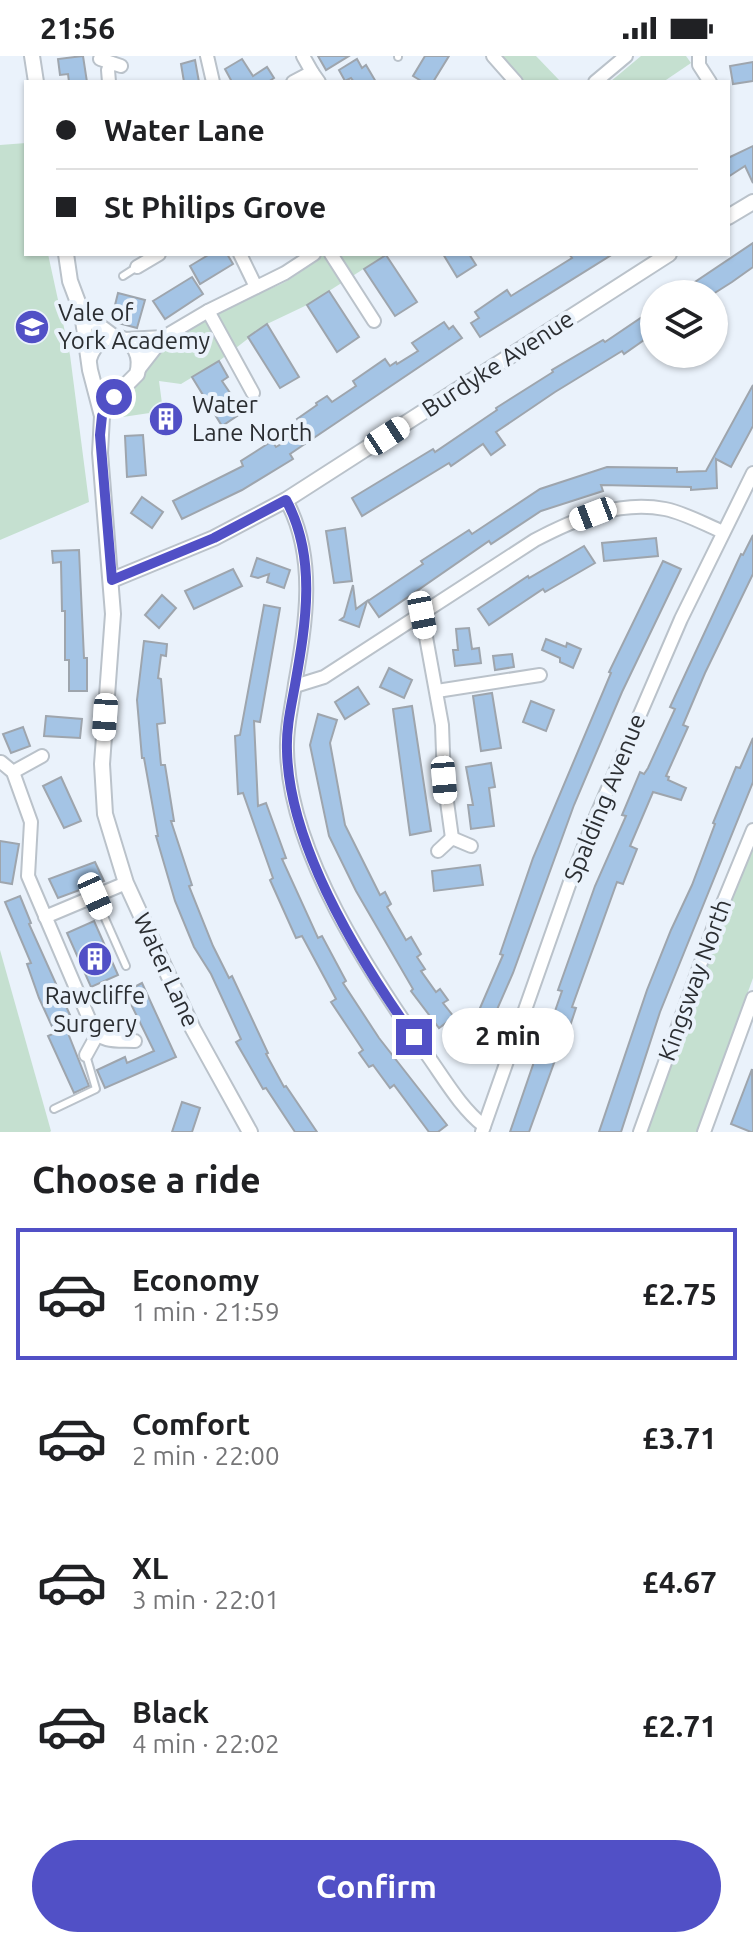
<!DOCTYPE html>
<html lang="en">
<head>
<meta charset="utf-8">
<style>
  body { margin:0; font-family:Ubuntu,sans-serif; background:#f6f6f6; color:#202124; height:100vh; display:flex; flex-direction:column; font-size:30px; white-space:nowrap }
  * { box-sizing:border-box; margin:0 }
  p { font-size:26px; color:#757577 }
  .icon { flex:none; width:44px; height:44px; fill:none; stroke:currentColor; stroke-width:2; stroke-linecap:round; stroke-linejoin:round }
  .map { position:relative; height:1076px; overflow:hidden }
  .drawer { display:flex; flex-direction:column; background:#fff; flex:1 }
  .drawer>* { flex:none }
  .banner { position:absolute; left:24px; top:24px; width:706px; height:176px; border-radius:0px; box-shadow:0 2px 6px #0004; display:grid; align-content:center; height:176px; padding:0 32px; background:#fff }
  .fabs { position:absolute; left:640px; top:224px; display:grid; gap:16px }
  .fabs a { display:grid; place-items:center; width:88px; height:88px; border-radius:50%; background:#fff; box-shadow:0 2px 6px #0004; font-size:40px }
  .end { position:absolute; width:36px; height:36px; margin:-18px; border:10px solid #5150c6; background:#fff; box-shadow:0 0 0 4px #fff }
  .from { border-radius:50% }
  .bubble { position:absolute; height:56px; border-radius:28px; background:#fff; box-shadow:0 2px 6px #0004; font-size:26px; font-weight:700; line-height:56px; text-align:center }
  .car { position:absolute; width:24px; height:48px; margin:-24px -12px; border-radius:10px; box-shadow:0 0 6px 2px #0007; background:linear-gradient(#fff 24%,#345 0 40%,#fff 0 76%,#345 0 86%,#fff 0) }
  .banner b { display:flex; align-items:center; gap:28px; height:76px; font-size:30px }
  .banner b+b { border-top:2px solid #e0e0e0 }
  .banner i { width:20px; height:20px; background:#202124 }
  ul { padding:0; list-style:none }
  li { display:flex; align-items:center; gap:24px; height:132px; margin:0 16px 12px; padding:0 16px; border:4px solid transparent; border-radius:0px }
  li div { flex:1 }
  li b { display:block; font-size:30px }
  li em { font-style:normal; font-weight:700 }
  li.on { border-color:#5150c6 }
  li>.icon { width:72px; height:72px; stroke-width:1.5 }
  h2 { padding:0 32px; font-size:36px; line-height:96px }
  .action { display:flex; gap:16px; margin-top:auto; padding:16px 32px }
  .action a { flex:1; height:92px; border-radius:48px; background:#5150c6; color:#fff; font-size:32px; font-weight:700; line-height:92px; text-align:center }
  .status { display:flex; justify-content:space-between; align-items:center; height:56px; padding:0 40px; background:#fff; direction:ltr }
  .status svg { height:22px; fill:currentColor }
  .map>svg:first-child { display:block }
</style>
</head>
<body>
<div class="status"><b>21:56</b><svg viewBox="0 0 49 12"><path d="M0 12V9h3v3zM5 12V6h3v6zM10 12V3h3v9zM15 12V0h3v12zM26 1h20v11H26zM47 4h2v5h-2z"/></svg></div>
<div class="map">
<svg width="753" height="1076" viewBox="0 0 753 1076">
  <rect width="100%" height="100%" fill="#eaf2fb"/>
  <g fill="#c5e0d0">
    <path d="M 502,0 L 536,0 L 561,26 L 522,26 Z"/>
    <path d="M 641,0 L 686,0 L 691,7 L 663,26 L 610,26 Z"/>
    <path d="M 26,87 L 26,198 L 48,198 L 70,299 L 89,446 L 0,484 L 0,89 Z"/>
    <path d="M 324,198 L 387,198 L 307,249 L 267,268 L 219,305 L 181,328 L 159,325 L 163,355 L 116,362 C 134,339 144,310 164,290 C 195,261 241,246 279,229 C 295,222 310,208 324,198 Z"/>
    <path d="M 753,790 L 753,922 L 697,1076 L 646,1076 L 722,863 Z"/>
    <path d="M 0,894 L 51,1075 L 50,1076 L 0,1076 Z"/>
  </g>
  <g fill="#a4c4e5" stroke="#9ea5ad" stroke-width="2">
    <path d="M 83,0 L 87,26 L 69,26 L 68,18 L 60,19 L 58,3 Z"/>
    <path d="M 318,0 L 349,0 L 326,14 Z"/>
    <path d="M 425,0 L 449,0 L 433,26 L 423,26 L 413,20 Z"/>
    <path d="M 242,3 L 253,20 L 267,11 L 274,22 L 268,26 L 232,26 L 225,13 Z"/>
    <path d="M 357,3 L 362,12 L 366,9 L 376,26 L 354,26 L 351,22 L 345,25 L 339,14 Z"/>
    <path d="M 195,4 L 199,26 L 184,26 L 181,8 Z"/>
    <path d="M 753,6 L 753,25 L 733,28 L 730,10 Z"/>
    <path d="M 753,90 L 753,127 L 745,110 L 728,121 L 728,102 Z"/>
    <path d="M 753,187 L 753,211 L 732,226 L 713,238 L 677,238 Z"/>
    <path d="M 210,198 L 227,198 L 233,208 L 200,228 L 190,210 Z"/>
    <path d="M 443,198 L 469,198 L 476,209 L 457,221 Z"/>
    <path d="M 569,198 L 613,198 L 480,281 L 471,267 L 479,262 L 475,256 L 507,234 L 511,240 L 572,202 Z"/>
    <path d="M 386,199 L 417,246 L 395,260 L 364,213 Z"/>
    <path d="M 192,221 L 203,238 L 165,263 L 153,245 Z"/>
    <path d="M 329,235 L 359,281 L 337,296 L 307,249 Z"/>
    <path d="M 118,237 L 145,244 L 137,272 L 111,265 Z"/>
    <path d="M 654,253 L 654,277 L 624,298 L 622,295 L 555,336 L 496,376 L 505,389 L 491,399 L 483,388 L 451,410 L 449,407 L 362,460 L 352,442 L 433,393 L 435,396 L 497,354 L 496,352 L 553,316 L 552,314 L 603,284 L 605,286 Z"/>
    <path d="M 444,266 L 449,273 L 453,270 L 462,282 L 290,398 L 293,403 L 242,434 L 182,463 L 173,445 L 243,410 L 241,405 L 272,385 L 276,391 L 296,379 L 293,375 L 301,369 L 297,363 L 317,349 L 316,347 L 327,340 L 332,346 L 356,330 L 353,325 L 385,303 L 390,310 L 396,306 L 397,308 L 418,295 L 412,287 Z"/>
    <path d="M 267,268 L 299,321 L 280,332 L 248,281 Z"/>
    <path d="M 219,305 L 228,321 L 222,325 L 243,356 L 222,370 L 192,321 Z"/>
    <path d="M 753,329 L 753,370 L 731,411 L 716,403 L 717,432 L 691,434 L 691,431 L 601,429 L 603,435 L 541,455 L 491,488 L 489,485 L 379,561 L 368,545 L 423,508 L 421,505 L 469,474 L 472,478 L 540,433 L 607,411 L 677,412 L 677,416 L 706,415 Z"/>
    <path d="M 173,357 L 174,368 L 160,369 L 159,358 Z"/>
    <path d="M 143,379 L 146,419 L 127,421 L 125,380 Z"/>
    <path d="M 142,441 L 163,456 L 152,472 L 131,457 Z"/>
    <path d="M 345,472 L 352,525 L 334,527 L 326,475 Z"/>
    <path d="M 753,479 L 753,518 L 705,617 L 683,669 L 688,671 L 666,720 L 669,721 L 668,724 L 686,732 L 681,744 L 653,736 L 630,790 L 637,793 L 623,828 L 617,826 L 572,951 L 576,952 L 561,997 L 558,996 L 529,1076 L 510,1076 L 536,1000 L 539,1001 L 562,935 L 558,934 L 595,830 L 626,760 L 622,759 L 640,716 L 644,718 L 648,712 L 675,653 L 670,651 L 741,498 L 743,499 Z"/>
    <path d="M 656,482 L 658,500 L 604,505 L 602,487 Z"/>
    <path d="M 584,490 L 595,507 L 545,536 L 543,533 L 489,569 L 478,553 L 528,520 L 529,522 Z"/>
    <path d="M 79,494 L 84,602 L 87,602 L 87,635 L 69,635 L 69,604 L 65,604 L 65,555 L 62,555 L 61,506 L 53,507 L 52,495 Z"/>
    <path d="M 257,502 L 290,514 L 284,532 L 267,526 L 269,518 L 258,522 L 251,520 Z"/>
    <path d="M 663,505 L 681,513 L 622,636 L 574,749 L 513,917 L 492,965 L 477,959 L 503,899 L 500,898 L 533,802 L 611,617 L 609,616 Z"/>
    <path d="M 233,513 L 242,530 L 194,553 L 185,535 Z"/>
    <path d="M 353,529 L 356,553 L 367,545 L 359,571 L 340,564 L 344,561 Z"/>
    <path d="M 162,539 L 176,552 L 159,572 L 145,559 Z"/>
    <path d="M 264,549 L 280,552 L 260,666 L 254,665 L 258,750 L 266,747 L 286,802 L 282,803 L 318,882 L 322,880 L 346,925 L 343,927 L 379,982 L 447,1069 L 438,1076 L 429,1076 L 394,1029 L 390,1032 L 373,1009 L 369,1011 L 359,997 L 363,994 L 331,946 L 336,943 L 302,880 L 296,882 L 270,824 L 273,822 L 243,737 L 238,738 L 235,680 L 240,679 Z"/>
    <path d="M 469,572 L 472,593 L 479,592 L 481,607 L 455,610 L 453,594 L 458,594 L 456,573 Z"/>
    <path d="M 546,583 L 566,591 L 567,587 L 581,593 L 573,612 L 560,606 L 560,602 L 542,594 Z"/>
    <path d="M 144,585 L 167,588 L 166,600 L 161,599 L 158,622 L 161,623 L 165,667 L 157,668 L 161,709 L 165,709 L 174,765 L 171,765 L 192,829 L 189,830 L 213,890 L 229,922 L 232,920 L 268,997 L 266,998 L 284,1031 L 286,1030 L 317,1076 L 295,1076 L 266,1032 L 263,1033 L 236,986 L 241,983 L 211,918 L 194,891 L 175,845 L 156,780 L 158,780 L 144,702 L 142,702 L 137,644 Z"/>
    <path d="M 512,598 L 514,611 L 495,614 L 493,600 Z"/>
    <path d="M 389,612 L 412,624 L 404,642 L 380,631 Z"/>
    <path d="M 358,631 L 369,648 L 345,663 L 335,646 Z"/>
    <path d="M 492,637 L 501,692 L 481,695 L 473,640 Z"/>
    <path d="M 531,645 L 554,654 L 546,675 L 523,666 Z"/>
    <path d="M 412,650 L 431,775 L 410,779 L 393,653 Z"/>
    <path d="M 318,658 L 337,664 L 330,687 L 345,769 L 380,839 L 385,836 L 391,848 L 387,851 L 406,884 L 411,881 L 421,898 L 417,901 L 425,913 L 421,915 L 436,936 L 440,933 L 448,944 L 443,947 L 454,961 L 439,972 L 411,935 L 413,933 L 356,835 L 329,780 L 310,689 Z"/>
    <path d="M 46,660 L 82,663 L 80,682 L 44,680 Z"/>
    <path d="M 23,671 L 30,690 L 11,697 L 3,678 Z"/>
    <path d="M 753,682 L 753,726 L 660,956 L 621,1076 L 599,1076 L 647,934 L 671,874 L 692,829 L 715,768 L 713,767 L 736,711 L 740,712 Z"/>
    <path d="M 491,707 L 495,731 L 489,732 L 494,770 L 471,773 L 468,749 L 473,749 L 466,711 Z"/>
    <path d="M 61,721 L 81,765 L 64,772 L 43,730 Z"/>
    <path d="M 0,785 L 19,788 L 12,828 L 0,826 Z"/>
    <path d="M 95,806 L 104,825 L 58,842 L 49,823 Z"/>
    <path d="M 480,809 L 483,829 L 434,835 L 432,815 Z"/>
    <path d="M 20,840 L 31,867 L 29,868 L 70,959 L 62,962 L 89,1030 L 74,1037 L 48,980 L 55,977 L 39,942 L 27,908 L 31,907 L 5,846 Z"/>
    <path d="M 94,865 L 118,919 L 91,931 L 67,877 Z"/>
    <path d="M 142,927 L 176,1001 L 105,1032 L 97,1014 L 125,1001 L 127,1007 L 154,995 L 125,936 Z"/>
    <path d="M 483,979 L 484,998 L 457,1000 L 455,982 Z"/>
    <path d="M 752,1013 L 753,1076 L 751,1076 L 731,1068 Z"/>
    <path d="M 182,1046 L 200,1052 L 192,1076 L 172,1076 Z"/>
  </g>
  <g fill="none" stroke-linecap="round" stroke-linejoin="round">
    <g stroke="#bac2ca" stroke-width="10">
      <g id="service">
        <path d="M 398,1 L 398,0"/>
        <path d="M 123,220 L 137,211"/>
        <path d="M 95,840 L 126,910"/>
        <path d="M 54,1053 L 96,1033 L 86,999"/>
      </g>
    </g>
    <g stroke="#bac2ca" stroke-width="16">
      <g id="minor">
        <path d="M 207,0 L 213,26"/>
        <path d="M 303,0 L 312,16"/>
        <path d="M 493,0 L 516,26"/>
        <path d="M 699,0 L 699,9 L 710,26"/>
        <path d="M 100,3 L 121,10"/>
        <path d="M 109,26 L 108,14 L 111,7"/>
        <path d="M 293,26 L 312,16 L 319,26"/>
        <path d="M 595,26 L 626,0"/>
        <path d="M 240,198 L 256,231"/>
        <path d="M 331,198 L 374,265"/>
        <path d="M 137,211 L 159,198"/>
        <path d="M 208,255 L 253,337"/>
        <path d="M 125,283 L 164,281"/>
        <path d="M 139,313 L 164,281 L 208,255 L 285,217 L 314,198"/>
        <path d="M 286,444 C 317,501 306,567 295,628 C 292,650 286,672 287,694 C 289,797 370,918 428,1000 C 445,1024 461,1052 484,1070"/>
        <path d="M 422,559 L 442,669 L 444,724 L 452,782"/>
        <path d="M 295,630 L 324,621 L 535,484 C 575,463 619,444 665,453 C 685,457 704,468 723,476"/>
        <path d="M 437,635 L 540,619"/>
        <path d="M 1,706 L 13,716 L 31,766 L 28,820 L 93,972 C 102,988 119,984 135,985"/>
        <path d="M 13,716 L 42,700"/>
        <path d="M 438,795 L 452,782 L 471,790"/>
        <path d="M 45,861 L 126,827"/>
        <path d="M 86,999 L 97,979"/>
        <path d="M 482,1076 L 570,826 L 594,765 L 681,563 L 753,417"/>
        <path d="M 640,1076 L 718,859 L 753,774"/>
        <path d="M 704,1076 L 753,942"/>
      </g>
    </g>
    <g stroke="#bac2ca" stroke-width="18">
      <g id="tertiary">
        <path d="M 32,0 L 36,26"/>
        <path d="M 728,161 L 753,146"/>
        <path d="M 66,198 L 70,225 L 82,257 L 90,314 L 102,360 L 100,397 L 113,558 L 102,708 L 105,758 L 126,827 L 193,973 L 250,1076"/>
        <path d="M 82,257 L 114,281"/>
        <path d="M 89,303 C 100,266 148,280 137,318 L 114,341 L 102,360"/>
        <path d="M 112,524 L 214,482 L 286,444 L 669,198"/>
      </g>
    </g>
    <use href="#service" stroke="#fff" stroke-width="6"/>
    <use href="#minor" stroke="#fff" stroke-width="12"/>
    <use href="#tertiary" stroke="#fff" stroke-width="14"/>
  </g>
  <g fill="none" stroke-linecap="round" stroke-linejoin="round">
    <path stroke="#5150c6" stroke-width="10" d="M 114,341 L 102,360 L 100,379 L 112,524 L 214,482 L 286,444 C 317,501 306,567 295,629 C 291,651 286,672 287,695 C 289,790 360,905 414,981"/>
  </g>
  <defs>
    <g id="school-disc" transform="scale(1.8)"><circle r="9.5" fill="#5150c6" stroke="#eaf2fb"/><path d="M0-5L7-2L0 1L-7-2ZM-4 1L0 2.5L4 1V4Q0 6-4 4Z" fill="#fff"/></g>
    <g id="building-disc" transform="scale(1.8)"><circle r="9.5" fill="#5150c6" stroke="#eaf2fb"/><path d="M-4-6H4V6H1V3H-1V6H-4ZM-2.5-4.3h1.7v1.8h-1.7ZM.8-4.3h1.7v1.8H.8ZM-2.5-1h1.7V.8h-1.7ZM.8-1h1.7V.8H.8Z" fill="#fff"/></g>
  </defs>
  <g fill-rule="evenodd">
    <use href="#school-disc" x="32" y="271"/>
    <use href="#building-disc" x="166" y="363"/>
    <use href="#building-disc" x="95" y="903"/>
  </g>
  <g text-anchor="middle" stroke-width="8" stroke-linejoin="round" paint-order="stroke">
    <g font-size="24" fill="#2b2e32" stroke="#eaf2fb" text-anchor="start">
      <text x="58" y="265">Vale of<tspan x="58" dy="28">York Academy</tspan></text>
      <text x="192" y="357">Water<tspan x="192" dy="28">Lane North</tspan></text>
      <text x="95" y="948" text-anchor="middle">Rawcliffe<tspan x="95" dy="28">Surgery</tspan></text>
    </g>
    <g font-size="24" fill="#2b2e32" stroke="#eaf2fb">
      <text transform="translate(498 308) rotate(-33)" y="8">Burdyke Avenue</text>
      <text transform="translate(605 742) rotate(-68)" y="8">Spalding Avenue</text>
      <text transform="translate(166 914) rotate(65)" y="8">Water Lane</text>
      <text transform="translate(695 924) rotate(-70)" y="8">Kingsway North</text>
    </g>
  </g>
</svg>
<div class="fabs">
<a><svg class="icon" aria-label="layers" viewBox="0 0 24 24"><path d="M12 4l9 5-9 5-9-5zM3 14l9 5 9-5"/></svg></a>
</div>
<i class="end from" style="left:114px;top:341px"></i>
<i class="end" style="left:414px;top:981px"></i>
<div class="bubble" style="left:442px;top:952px;width:132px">2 min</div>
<i class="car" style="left:387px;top:380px;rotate:57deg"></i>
<i class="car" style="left:593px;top:458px;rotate:249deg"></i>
<i class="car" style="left:422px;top:559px;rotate:169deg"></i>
<i class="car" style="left:105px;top:661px;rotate:184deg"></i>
<i class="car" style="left:444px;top:724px;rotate:175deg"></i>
<i class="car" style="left:95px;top:840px;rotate:156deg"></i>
<div class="banner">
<b><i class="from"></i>Water Lane</b>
<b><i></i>St Philips Grove</b>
</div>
</div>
<section class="drawer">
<h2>Choose a ride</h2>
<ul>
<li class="on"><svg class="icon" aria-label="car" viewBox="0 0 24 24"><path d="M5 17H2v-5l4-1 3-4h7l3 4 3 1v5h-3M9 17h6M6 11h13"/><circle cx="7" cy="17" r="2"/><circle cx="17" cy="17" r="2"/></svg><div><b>Economy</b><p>1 min · 21:59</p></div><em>£2.75</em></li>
<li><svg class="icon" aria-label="car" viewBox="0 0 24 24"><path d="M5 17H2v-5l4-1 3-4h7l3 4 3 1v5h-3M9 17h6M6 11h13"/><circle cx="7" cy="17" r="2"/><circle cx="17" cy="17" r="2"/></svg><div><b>Comfort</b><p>2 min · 22:00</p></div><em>£3.71</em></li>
<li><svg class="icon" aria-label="car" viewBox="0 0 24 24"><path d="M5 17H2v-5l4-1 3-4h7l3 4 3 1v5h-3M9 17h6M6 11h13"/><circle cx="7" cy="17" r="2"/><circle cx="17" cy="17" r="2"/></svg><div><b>XL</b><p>3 min · 22:01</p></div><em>£4.67</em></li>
<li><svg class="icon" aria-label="car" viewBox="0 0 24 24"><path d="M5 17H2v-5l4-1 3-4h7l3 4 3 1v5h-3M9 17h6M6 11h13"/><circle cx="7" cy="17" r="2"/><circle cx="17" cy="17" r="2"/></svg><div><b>Black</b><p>4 min · 22:02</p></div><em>£2.71</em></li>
</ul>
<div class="action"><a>Confirm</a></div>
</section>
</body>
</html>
